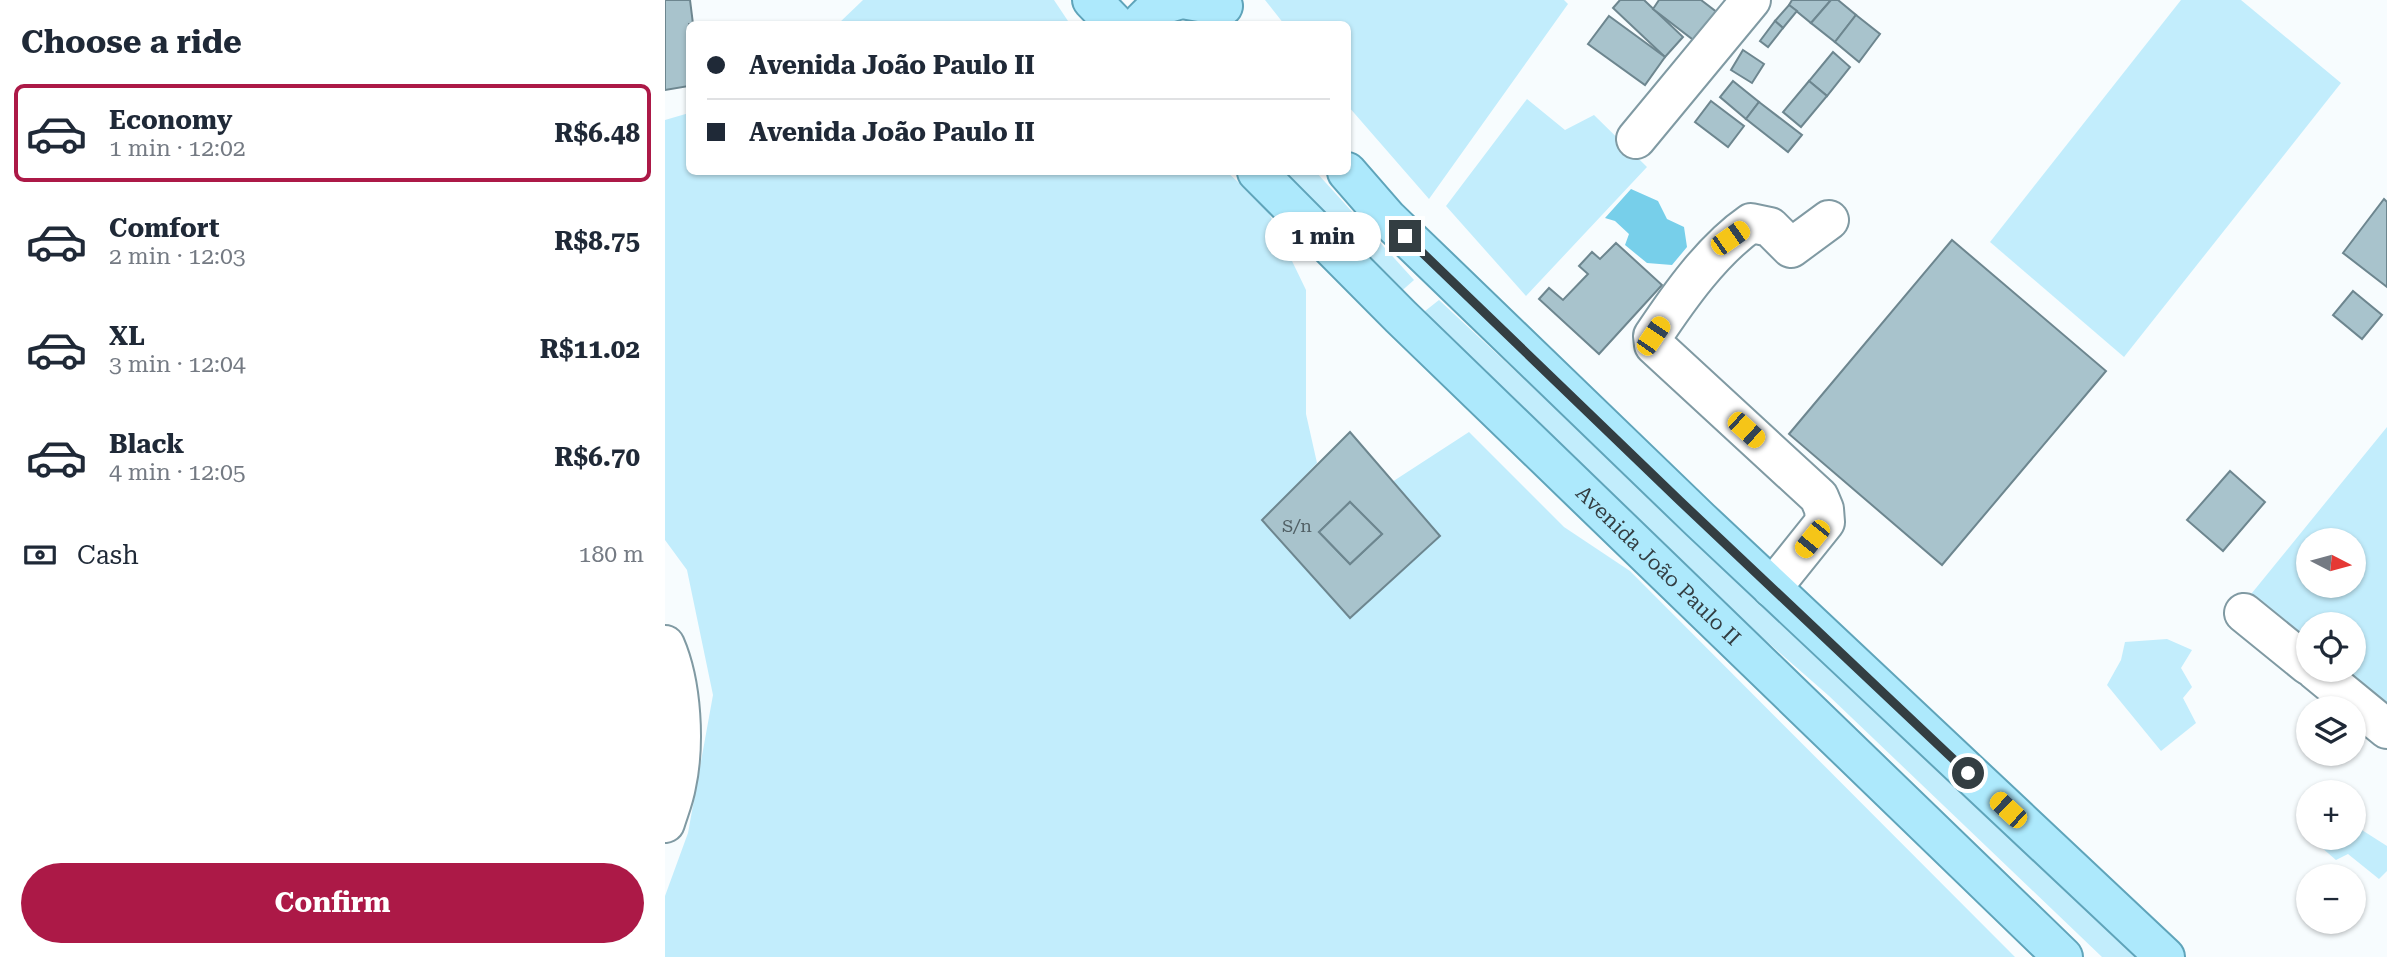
<!DOCTYPE html>
<html lang="en">
<head>
<meta charset="utf-8">
<style>
  body { margin:0; font-family:"Roboto Serif",serif; background:#f6f6f7; color:#1f2937; height:100vh; display:flex; flex-direction:column; font-size:26px; white-space:nowrap }
  * { box-sizing:border-box; margin:0 }
  p { font-size:23px; color:#747a83 }
  .icon { flex:none; width:38px; height:38px; fill:none; stroke:currentColor; stroke-width:2; stroke-linecap:round; stroke-linejoin:round }
  .map { position:relative; flex:1; overflow:hidden }
  .panel { display:flex; flex-direction:column; background:#fff; width:665px }
  .panel>* { flex:none }
  .hud { position:absolute; left:21px; top:21px; width:665px; height:154px; border-radius:10px; box-shadow:0 2px 5px #0004; display:grid; align-content:center; height:154px; padding:0 21px; background:#fff }
  .needle { width:46px; rotate:96deg }
  .fabs { position:absolute; left:1631px; top:528px; display:grid; gap:14px }
  .fabs a { display:grid; place-items:center; width:70px; height:70px; border-radius:50%; background:#fff; box-shadow:0 2px 5px #0004; font-size:35px }
  .end { position:absolute; width:32px; height:32px; margin:-16px; border:9px solid #333e42; background:#fff; box-shadow:0 0 0 4px #fff }
  .from { border-radius:50% }
  .bubble { position:absolute; height:49px; border-radius:24px; background:#fff; box-shadow:0 2px 5px #0004; font-size:23px; font-weight:700; line-height:49px; text-align:center }
  .car { position:absolute; width:21px; height:42px; margin:-21px -10px; border-radius:9px; box-shadow:0 0 5px 2px #0007; background:linear-gradient(#f5c518 24%,#345 0 40%,#f5c518 0 76%,#345 0 86%,#f5c518 0) }
  .hud b { display:flex; align-items:center; gap:24px; height:66px; font-size:26px }
  .hud b+b { border-top:2px solid #e0e1e3 }
  .hud i { width:18px; height:18px; background:#1f2937 }
  ul { padding:0; list-style:none }
  li { display:flex; align-items:center; gap:21px; height:98px; margin:0 14px 10px; padding:0 7px; border:4px solid transparent; border-radius:10px }
  li div { flex:1 }
  li b { display:block; font-size:26px }
  li em { font-style:normal; font-weight:700 }
  li.on { border-color:#ac1947 }
  li>.icon { width:63px; height:63px; stroke-width:1.5 }
  h2 { padding:0 21px; font-size:32px; line-height:84px }
  .pay { display:flex; align-items:center; gap:18px; height:77px; padding:0 21px; font-size:26px }
  .pay p { margin-inline-start:auto }
  .primary-button { display:flex; gap:14px; margin-top:auto; padding:14px 21px }
  .primary-button a { flex:1; height:80px; border-radius:42px; background:#ac1947; color:#fff; font-size:28px; font-weight:700; line-height:80px; text-align:center }
  main { display:flex; flex:1; min-height:0 }
  .map>svg:first-child { display:block }
</style>
</head>
<body>
<main>
<section class="panel">
<h2>Choose a ride</h2>
<ul>
<li class="on"><svg class="icon" aria-label="car" viewBox="0 0 24 24"><path d="M5 17H2v-5l4-1 3-4h7l3 4 3 1v5h-3M9 17h6M6 11h13"/><circle cx="7" cy="17" r="2"/><circle cx="17" cy="17" r="2"/></svg><div><b>Economy</b><p>1 min · 12:02</p></div><em>R$6.48</em></li>
<li><svg class="icon" aria-label="car" viewBox="0 0 24 24"><path d="M5 17H2v-5l4-1 3-4h7l3 4 3 1v5h-3M9 17h6M6 11h13"/><circle cx="7" cy="17" r="2"/><circle cx="17" cy="17" r="2"/></svg><div><b>Comfort</b><p>2 min · 12:03</p></div><em>R$8.75</em></li>
<li><svg class="icon" aria-label="car" viewBox="0 0 24 24"><path d="M5 17H2v-5l4-1 3-4h7l3 4 3 1v5h-3M9 17h6M6 11h13"/><circle cx="7" cy="17" r="2"/><circle cx="17" cy="17" r="2"/></svg><div><b>XL</b><p>3 min · 12:04</p></div><em>R$11.02</em></li>
<li><svg class="icon" aria-label="car" viewBox="0 0 24 24"><path d="M5 17H2v-5l4-1 3-4h7l3 4 3 1v5h-3M9 17h6M6 11h13"/><circle cx="7" cy="17" r="2"/><circle cx="17" cy="17" r="2"/></svg><div><b>Black</b><p>4 min · 12:05</p></div><em>R$6.70</em></li>
</ul>
<div class="pay"><svg class="icon" aria-label="cash" viewBox="0 0 24 24"><path d="M3 7h18v10H3z"/><circle cx="12" cy="12" r="2"/></svg>Cash<p>180 m</p></div>
<div class="primary-button"><a>Confirm</a></div>
</section>
<div class="map">
<svg width="1722" height="957" viewBox="0 0 1722 957">
  <rect width="100%" height="100%" fill="#f7fcfe"/>
  <g fill="#c2edfc" fill-rule="evenodd">
    <path d="M 198,0 L 389,0 L 405,24 L 173,24 Z"/>
    <path d="M 600,0 L 899,0 L 903,4 L 764,199 L 683,106 L 682,24 L 619,24 Z"/>
    <path d="M 1516,0 L 1576,0 L 1676,83 L 1459,357 L 1325,242 Z"/>
    <path d="M 862,99 L 900,130 L 929,115 L 982,167 L 861,296 L 781,206 Z"/>
    <path d="M 24,113 L 24,172 L 562,172 L 601,207 L 641,290 L 641,414 L 652,463 L 598,520 L 685,617 L 775,536 L 727,482 L 804,432 L 899,527 L 965,571 L 1350,957 L 0,957 L 0,896 L 23,833 L 48,695 L 22,570 L 0,540 L 0,120 Z"/>
    <path d="M 621,172 L 651,172 L 749,280 L 732,295 Z"/>
    <path d="M 774,300 L 1480,957 L 1437,957 L 1164,696 L 950,508 L 755,315 Z"/>
    <path d="M 1722,427 L 1722,723 L 1659,670 L 1689,670 L 1689,625 L 1643,625 L 1643,658 L 1578,604 ZM 1643,541 L 1689,541 L 1689,586 L 1643,586 Z"/>
    <path d="M 1502,639 L 1527,650 L 1516,668 L 1527,687 L 1518,698 L 1531,723 L 1496,751 L 1442,685 L 1456,660 L 1460,642 Z"/>
    <path d="M 1689,825 L 1722,846 L 1722,871 L 1714,879 L 1683,854 L 1671,860 L 1656,847 L 1663,838 L 1689,838 Z"/>
  </g>
  <path fill="#77cfea" d="M 966,189 L 993,201 L 1002,219 L 1019,227 L 1022,247 L 1007,265 L 982,263 L 960,245 L 964,234 L 950,221 L 940,218 Z"/>
  <g fill="#a8c3cc" stroke="#6d868f" stroke-width="2" fill-rule="evenodd">
    <path d="M 0,0 L 25,0 L 28,24 L 24,24 L 24,86 L 0,90 Z"/>
    <path d="M 955,0 L 979,0 L 1018,37 L 1000,57 L 948,8 Z"/>
    <path d="M 994,0 L 1036,0 L 1053,13 L 1031,42 L 988,9 Z"/>
    <path d="M 1127,0 L 1166,0 L 1146,23 L 1124,5 Z"/>
    <path d="M 1166,0 L 1173,0 L 1191,15 L 1170,42 L 1146,23 Z"/>
    <path d="M 1124,5 L 1132,11 L 1118,28 L 1110,21 Z"/>
    <path d="M 1191,15 L 1215,34 L 1194,62 L 1170,42 Z"/>
    <path d="M 944,16 L 1000,57 L 980,85 L 923,44 Z"/>
    <path d="M 1110,21 L 1118,28 L 1103,47 L 1095,41 Z"/>
    <path d="M 1078,50 L 1099,64 L 1087,83 L 1066,70 Z"/>
    <path d="M 1168,52 L 1185,67 L 1162,96 L 1144,81 Z"/>
    <path d="M 1068,81 L 1094,102 L 1081,119 L 1055,97 Z"/>
    <path d="M 1144,81 L 1162,96 L 1136,127 L 1118,112 Z"/>
    <path d="M 1046,101 L 1079,126 L 1063,147 L 1030,122 Z"/>
    <path d="M 1094,102 L 1137,135 L 1123,152 L 1081,119 Z"/>
    <path d="M 1719,199 L 1722,202 L 1722,287 L 1678,253 Z"/>
    <path d="M 1287,240 L 1441,371 L 1277,565 L 1124,434 Z"/>
    <path d="M 951,243 L 997,285 L 934,354 L 874,299 L 884,288 L 898,300 L 923,274 L 914,266 L 927,252 L 935,259 Z"/>
    <path d="M 1688,291 L 1717,315 L 1697,339 L 1668,315 Z"/>
    <path d="M 685,432 L 775,536 L 685,618 L 597,520 ZM 685,502 L 717,534 L 685,564 L 654,532 Z"/>
    <path d="M 1565,471 L 1600,502 L 1558,551 L 1522,520 Z"/>
    <path d="M 685,502 L 717,534 L 685,564 L 654,532 Z"/>
  </g>
  <g fill="none" stroke-linecap="round" stroke-linejoin="round">
    <g stroke="#809aa3" stroke-width="42">
      <g id="minor">
        <path d="M 971,139 L 1086,0"/>
        <path d="M 1107,588 L 1160,522 L 1159,509 L 1154,497 L 989,345 L 988,336 C 1014,297 1047,250 1086,223 L 1105,227 L 1126,248 L 1164,220"/>
        <path d="M 1579,613 L 1643,665"/>
        <path d="M 0,645 C 17,684 20,745 11,786 C 9,798 4,810 0,823"/>
        <path d="M 1650,670 L 1722,729"/>
      </g>
    </g>
    <g stroke="#5fa4ba" stroke-width="42">
      <g id="major">
        <path d="M 427,0 L 450,24"/>
        <path d="M 523,0 L 558,6"/>
        <path d="M 478,24 L 478,21 L 493,6 L 513,0"/>
        <path id="s1" d="M 592,172 L 736,317 L 1398,957"/>
        <path d="M 682,172 L 722,218 L 1035,520 L 1500,957"/>
      </g>
    </g>
    <use href="#minor" stroke="#fff" stroke-width="38"/>
    <use href="#major" stroke="#ade9fc" stroke-width="38"/>
  </g>
  <g fill="none" stroke-linecap="round" stroke-linejoin="round">
    <path stroke="#333e42" stroke-width="9" d="M 740,236 L 1015,501 L 1303,773"/>
  </g>
  <g text-anchor="middle" stroke-width="5" stroke-linejoin="round" paint-order="stroke">
    <g font-size="18" fill="#505f64">
      <text x="632" y="532">S/n</text>
    </g>
    <g font-size="21" fill="#333e42" stroke="#fff">
      <text dy="7" stroke="none"><textPath href="#s1" startOffset="562">Avenida João Paulo II</textPath></text>
    </g>
  </g>
</svg>
<div class="fabs">
<a><svg class="needle" viewBox="-14 -14 28 28"><path d="M0-13l5 13h-10z" fill="#e53935"/><path d="M0 13l5-13h-10z" fill="#747a83"/></svg></a>
<a><svg class="icon" aria-label="locate" viewBox="0 0 24 24"><circle cx="12" cy="12" r="6"/><path d="M12 2v4M12 18v4M2 12h4M18 12h4"/></svg></a>
<a><svg class="icon" aria-label="layers" viewBox="0 0 24 24"><path d="M12 4l9 5-9 5-9-5zM3 14l9 5 9-5"/></svg></a>
<a>+</a>
<a>−</a>
</div>
<i class="end from" style="left:1303px;top:773px"></i>
<i class="end" style="left:740px;top:236px"></i>
<div class="bubble" style="left:600px;top:212px;width:116px">1 min</div>
<i class="car" style="left:1065px;top:238px;rotate:55deg"></i>
<i class="car" style="left:988px;top:336px;rotate:34deg"></i>
<i class="car" style="left:1081px;top:430px;rotate:132deg"></i>
<i class="car" style="left:1147px;top:539px;rotate:219deg"></i>
<i class="car" style="left:1343px;top:810px;rotate:313deg"></i>
<div class="hud">
<b><i class="from"></i>Avenida João Paulo II</b>
<b><i></i>Avenida João Paulo II</b>
</div>
</div>
</main>
</body>
</html>
